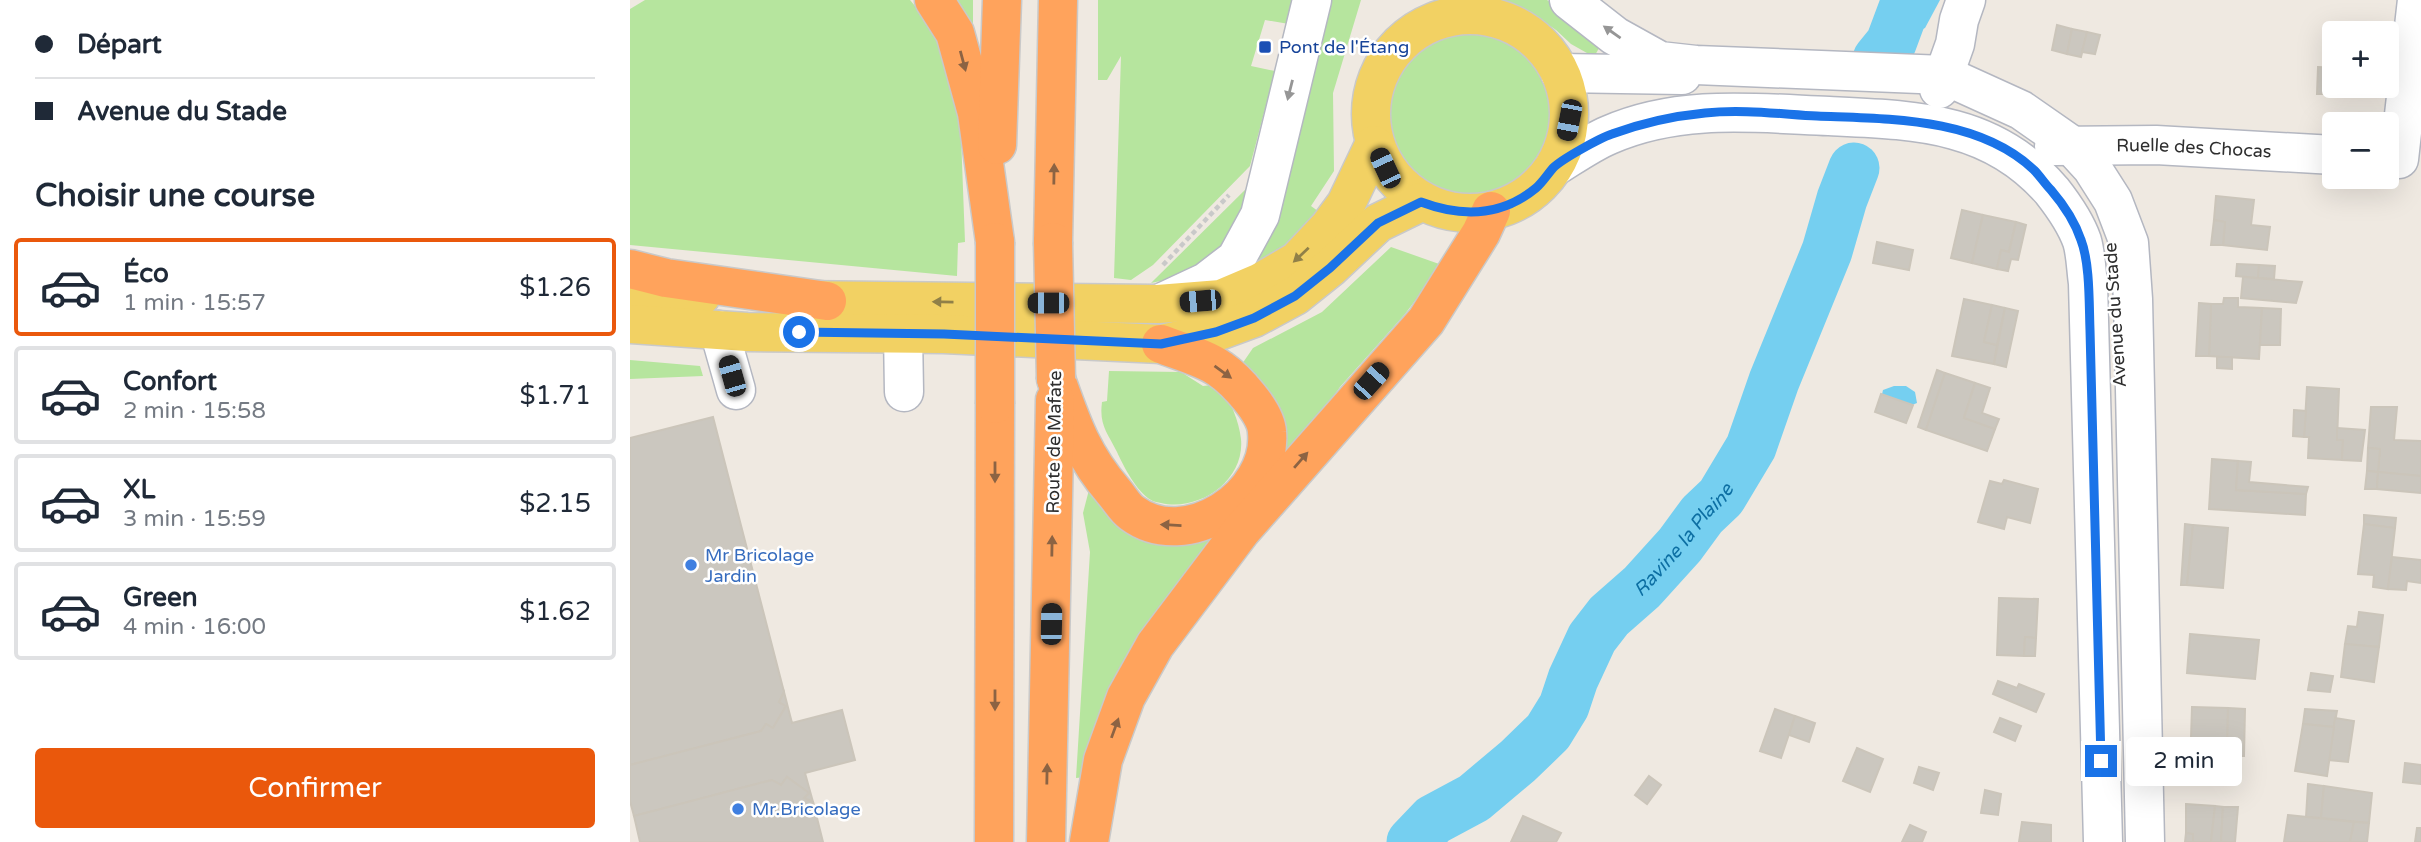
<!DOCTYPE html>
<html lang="fr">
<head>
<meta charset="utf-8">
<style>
  body { margin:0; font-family:"Varela Round",sans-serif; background:#f2f2f3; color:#1f2937; height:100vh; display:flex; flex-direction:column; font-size:26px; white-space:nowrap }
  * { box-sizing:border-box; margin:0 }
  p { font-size:23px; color:#747a83 }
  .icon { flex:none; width:38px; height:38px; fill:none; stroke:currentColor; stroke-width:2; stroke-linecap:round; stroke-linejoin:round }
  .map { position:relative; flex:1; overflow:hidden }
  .sheet { display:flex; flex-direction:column; background:#fff; width:630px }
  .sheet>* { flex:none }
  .guide { display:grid; align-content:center; height:154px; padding:0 35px; background:#fff }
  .controls { position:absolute; left:1692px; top:21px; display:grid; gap:14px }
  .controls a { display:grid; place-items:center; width:77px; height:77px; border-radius:7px; background:#fff; box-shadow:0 7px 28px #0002; font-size:35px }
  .end { position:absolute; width:32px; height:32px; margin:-16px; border:9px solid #1a73e8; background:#fff; box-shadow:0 0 0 4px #fff }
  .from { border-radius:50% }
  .bubble { position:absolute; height:49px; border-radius:7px; background:#fff; box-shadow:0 7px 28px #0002; font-size:23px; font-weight:600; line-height:49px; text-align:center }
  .car { position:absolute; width:21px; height:42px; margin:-21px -10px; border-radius:9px; box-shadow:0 0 5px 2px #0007; background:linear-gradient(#222 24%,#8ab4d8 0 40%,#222 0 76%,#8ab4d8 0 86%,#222 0) }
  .guide b { display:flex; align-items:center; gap:24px; height:66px; font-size:26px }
  .guide b+b { border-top:2px solid #e0e1e3 }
  .guide i { width:18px; height:18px; background:#1f2937 }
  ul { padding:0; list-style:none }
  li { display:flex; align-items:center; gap:21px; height:98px; margin:0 14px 10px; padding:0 21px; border:4px solid #e0e1e3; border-radius:7px }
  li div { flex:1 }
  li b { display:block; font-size:26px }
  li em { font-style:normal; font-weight:600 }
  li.current { border-color:#ea580c }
  li>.icon { width:63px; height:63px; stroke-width:1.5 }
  h2 { padding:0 35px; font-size:32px; line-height:84px }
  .button { display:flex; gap:14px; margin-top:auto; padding:14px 35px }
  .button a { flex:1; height:80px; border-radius:7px; background:#ea580c; color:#fff; font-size:28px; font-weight:600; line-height:80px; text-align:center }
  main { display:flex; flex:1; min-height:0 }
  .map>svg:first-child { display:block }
</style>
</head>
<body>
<main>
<section class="sheet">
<div class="guide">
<b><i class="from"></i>Départ</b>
<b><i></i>Avenue du Stade</b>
</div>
<h2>Choisir une course</h2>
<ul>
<li class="current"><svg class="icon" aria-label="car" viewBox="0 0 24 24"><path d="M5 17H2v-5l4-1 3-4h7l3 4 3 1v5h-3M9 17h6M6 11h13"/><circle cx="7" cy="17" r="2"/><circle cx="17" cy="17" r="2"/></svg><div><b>Éco</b><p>1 min · 15:57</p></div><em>$1.26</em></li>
<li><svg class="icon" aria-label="car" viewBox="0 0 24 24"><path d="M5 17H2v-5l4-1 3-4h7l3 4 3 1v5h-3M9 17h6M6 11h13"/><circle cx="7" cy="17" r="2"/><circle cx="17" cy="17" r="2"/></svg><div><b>Confort</b><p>2 min · 15:58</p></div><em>$1.71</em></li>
<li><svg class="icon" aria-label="car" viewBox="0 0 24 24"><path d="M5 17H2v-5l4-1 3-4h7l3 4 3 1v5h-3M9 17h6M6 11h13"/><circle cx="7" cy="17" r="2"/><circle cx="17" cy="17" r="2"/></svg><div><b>XL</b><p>3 min · 15:59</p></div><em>$2.15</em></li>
<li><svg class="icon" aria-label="car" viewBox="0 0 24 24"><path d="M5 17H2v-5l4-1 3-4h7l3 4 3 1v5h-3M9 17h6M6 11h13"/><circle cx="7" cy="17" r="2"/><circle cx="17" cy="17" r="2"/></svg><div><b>Green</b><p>4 min · 16:00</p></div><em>$1.62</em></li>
</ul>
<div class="button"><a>Confirmer</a></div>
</section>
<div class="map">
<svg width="1791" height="842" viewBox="0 0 1791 842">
  <rect width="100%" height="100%" fill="#efe9e1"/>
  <g fill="#b6e59e">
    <path d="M 15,0 L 280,0 L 305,30 L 329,83 L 335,242 L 328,243 L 327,276 L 0,245 L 0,9 Z"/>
    <path d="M 320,0 L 343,0 L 343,23 L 335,25 Z"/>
    <path d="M 468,0 L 664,0 L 659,24 L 635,20 L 621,66 L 645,71 L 620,166 L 523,265 L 501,280 L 484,278 L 491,56 L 477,80 L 468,80 Z"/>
    <path d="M 694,0 L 731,0 L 703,93 L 704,171 L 681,206 L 692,214 L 656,251 L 631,265 L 621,255 Z"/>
    <path d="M 874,0 L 917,0 L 973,41 L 964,57 L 941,44 L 926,30 L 904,15 Z"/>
    <circle cx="841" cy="117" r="84"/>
    <path d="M 623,182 L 600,240 L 554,276 L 521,283 Z"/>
    <path d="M 761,247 L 812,265 L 775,314 L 710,387 L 650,474 L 612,364 L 623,348 L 692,312 Z"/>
    <path d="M 0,360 L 70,366 L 73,376 L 0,379 Z"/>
    <path d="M 479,371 L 551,372 L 573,386 L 591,384 C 600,402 609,420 611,439 C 615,481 569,512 531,503 C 528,502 524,502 521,500 C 506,491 494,467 487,452 C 477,432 469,425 472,402 L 477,401 Z"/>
    <path d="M 460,486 L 593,530 L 456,777 L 446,778 L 460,552 L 453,513 Z"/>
  </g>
  <g fill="#75cff0">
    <path d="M 1261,0 L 1310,0 L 1295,28 L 1261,43 L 1257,12 Z"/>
    <path d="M 1264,386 L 1276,386 L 1285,392 L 1287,403 L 1282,405 L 1251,399 L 1253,390 Z"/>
  </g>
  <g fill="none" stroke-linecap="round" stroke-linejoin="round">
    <g stroke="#75cff0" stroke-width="51">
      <path d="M 1248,59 L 1261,43 L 1277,0"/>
      <path id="s1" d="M 782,842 L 803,820 L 844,798 L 888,761 L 918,732 L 934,706 L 943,679 L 962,638 L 979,616 L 1012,587 L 1050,545 L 1072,515 L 1091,497 L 1121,447 L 1144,381 L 1197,251 L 1212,199 L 1224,168"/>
    </g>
  </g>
  <g fill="#cbc7bf" stroke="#cbc5ba" stroke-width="2">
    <path d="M 1427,25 L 1442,29 L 1437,54 L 1422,50 Z"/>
    <path d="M 1442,29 L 1457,32 L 1451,57 L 1437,54 Z"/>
    <path d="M 1457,32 L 1470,35 L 1465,54 L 1452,52 Z"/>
    <path d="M 1688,67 L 1704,68 L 1704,86 L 1709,86 L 1708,94 L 1687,94 Z"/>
    <path d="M 1586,196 L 1624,200 L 1621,225 L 1640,227 L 1637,250 L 1593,245 L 1595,222 L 1584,220 Z"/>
    <path d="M 1332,210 L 1353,215 L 1342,263 L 1321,258 Z"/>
    <path d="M 1353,215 L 1386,222 L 1379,252 L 1371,250 L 1367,269 L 1342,263 Z"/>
    <path d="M 1584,220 L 1595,222 L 1593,245 L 1581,245 Z"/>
    <path d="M 1386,222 L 1396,225 L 1388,260 L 1381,259 L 1378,271 L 1367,269 L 1371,250 L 1379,252 Z"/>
    <path d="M 1247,242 L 1283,250 L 1279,270 L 1243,263 Z"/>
    <path d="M 1607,264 L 1629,265 L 1628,278 L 1606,276 Z"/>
    <path d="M 1629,265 L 1645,266 L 1644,279 L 1628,278 Z"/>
    <path d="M 1613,277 L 1672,282 L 1666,303 L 1611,298 Z"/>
    <path d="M 1594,298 L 1608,298 L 1608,307 L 1632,308 L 1629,359 L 1579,356 L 1581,304 L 1593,304 Z"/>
    <path d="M 1334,299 L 1362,305 L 1354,342 L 1367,345 L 1364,364 L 1322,356 Z"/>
    <path d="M 1569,303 L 1581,304 L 1579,356 L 1566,356 Z"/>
    <path d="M 1362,305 L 1375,308 L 1367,345 L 1354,342 Z"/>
    <path d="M 1375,308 L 1388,311 L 1376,367 L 1364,364 Z"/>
    <path d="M 1632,308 L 1651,309 L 1650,345 L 1630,345 Z"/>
    <path d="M 1587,357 L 1602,357 L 1602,369 L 1587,368 Z"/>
    <path d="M 1307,370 L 1315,373 L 1296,430 L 1288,427 Z"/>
    <path d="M 1315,373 L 1345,383 L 1334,418 L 1365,429 L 1357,451 L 1296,430 Z"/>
    <path d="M 1345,383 L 1360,388 L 1352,413 L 1369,419 L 1365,429 L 1334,418 Z"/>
    <path d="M 1677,387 L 1709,389 L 1707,440 L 1713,440 L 1712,460 L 1678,458 L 1679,437 L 1674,437 Z"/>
    <path d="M 1251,394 L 1283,405 L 1276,423 L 1245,412 Z"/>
    <path d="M 1741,407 L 1767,407 L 1764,440 L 1791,441 L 1791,476 L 1748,472 L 1750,449 L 1738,448 Z"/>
    <path d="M 1664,410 L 1676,411 L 1674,437 L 1663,436 Z"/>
    <path d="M 83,417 L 154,692 L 149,702 L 156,706 L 143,728 L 136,724 L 131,731 L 0,765 L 0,438 Z"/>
    <path d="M 1707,428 L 1735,430 L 1731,461 L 1712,460 L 1713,440 L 1707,440 Z"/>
    <path d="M 1738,448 L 1750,449 L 1748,472 L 1737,471 Z"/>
    <path d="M 1582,459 L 1608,461 L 1606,490 L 1676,494 L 1675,515 L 1579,509 Z"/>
    <path d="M 1608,461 L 1621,462 L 1619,482 L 1678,487 L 1676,494 L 1606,490 Z"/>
    <path d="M 1737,471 L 1748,472 L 1747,489 L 1735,489 Z"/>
    <path d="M 1748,472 L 1791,476 L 1791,493 L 1747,489 Z"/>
    <path d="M 1374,480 L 1408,489 L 1400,523 L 1377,517 L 1374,529 L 1348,522 L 1360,481 L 1372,484 Z"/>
    <path d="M 1734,515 L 1766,518 L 1765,528 L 1734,524 Z"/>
    <path d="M 1555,524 L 1563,525 L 1557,585 L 1551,585 Z"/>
    <path d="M 1734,524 L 1765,528 L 1758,589 L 1743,587 L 1744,575 L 1728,574 Z"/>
    <path d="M 1563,525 L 1598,528 L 1593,588 L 1557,585 Z"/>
    <path d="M 1762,557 L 1791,560 L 1791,583 L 1777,581 L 1776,590 L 1758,589 Z"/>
    <path d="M 1369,598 L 1408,599 L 1406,638 L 1395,637 L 1394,656 L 1367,655 Z"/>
    <path d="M 1729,612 L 1753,615 L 1749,647 L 1715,644 L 1718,626 L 1727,627 Z"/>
    <path d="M 1560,634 L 1629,640 L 1625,679 L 1557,673 Z"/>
    <path d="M 1395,637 L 1406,638 L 1405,656 L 1394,656 Z"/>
    <path d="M 1715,644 L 1749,647 L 1744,682 L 1711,677 Z"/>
    <path d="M 1681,673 L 1703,676 L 1700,692 L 1678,690 Z"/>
    <path d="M 1368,681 L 1387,688 L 1389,684 L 1414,694 L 1406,712 L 1363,694 Z"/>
    <path d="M 154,692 L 162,723 L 212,710 L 225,760 L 175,773 L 183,802 L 174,798 L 179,793 L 157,777 L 151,785 L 142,780 L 4,816 L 0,801 L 0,765 L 131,731 L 136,724 L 143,728 L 156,706 L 149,702 Z"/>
    <path d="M 1562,707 L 1598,708 L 1597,756 L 1571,754 L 1572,739 L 1561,738 Z"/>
    <path d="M 1598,708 L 1615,709 L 1614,756 L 1597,756 Z"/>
    <path d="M 1145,709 L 1165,716 L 1151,758 L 1130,751 Z"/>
    <path d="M 1675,709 L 1707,711 L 1704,727 L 1673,724 Z"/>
    <path d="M 1165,716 L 1185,723 L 1179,742 L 1159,735 Z"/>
    <path d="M 1370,718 L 1391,726 L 1385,741 L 1364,732 Z"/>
    <path d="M 1705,718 L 1724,721 L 1718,762 L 1699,760 Z"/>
    <path d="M 1673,724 L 1704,727 L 1697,776 L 1665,771 Z"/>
    <path d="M 1561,738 L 1572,739 L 1571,754 L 1560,754 Z"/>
    <path d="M 1227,748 L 1253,759 L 1240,792 L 1213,781 Z"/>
    <path d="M 1567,754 L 1604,756 L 1603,779 L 1565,777 Z"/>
    <path d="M 1775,763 L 1791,765 L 1791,784 L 1773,782 Z"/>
    <path d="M 1289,767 L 1309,773 L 1303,790 L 1284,783 Z"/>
    <path d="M 1019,776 L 1031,785 L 1017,804 L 1005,795 Z"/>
    <path d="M 157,777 L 179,793 L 174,798 L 183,802 L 193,842 L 10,842 L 4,816 L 142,780 L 151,785 Z"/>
    <path d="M 1678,784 L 1694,786 L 1691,818 L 1676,817 Z"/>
    <path d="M 1694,786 L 1742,793 L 1739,823 L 1691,818 Z"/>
    <path d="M 1355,790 L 1371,794 L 1368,815 L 1351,813 Z"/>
    <path d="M 1556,804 L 1585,806 L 1581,842 L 1563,842 L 1563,834 L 1556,833 Z"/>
    <path d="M 1585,806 L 1593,807 L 1591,842 L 1581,842 Z"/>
    <path d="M 1593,807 L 1608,807 L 1605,842 L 1591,842 Z"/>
    <path d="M 1658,815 L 1724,822 L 1720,842 L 1654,842 Z"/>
    <path d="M 893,816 L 931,833 L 926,842 L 881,842 Z"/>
    <path d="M 1392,822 L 1421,825 L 1421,842 L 1389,842 Z"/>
    <path d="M 1724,822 L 1739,823 L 1737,842 L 1720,842 Z"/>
    <path d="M 1280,825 L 1296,832 L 1292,842 L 1272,842 Z"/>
    <path d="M 1787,828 L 1791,828 L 1791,842 L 1785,842 Z"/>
    <path d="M 1556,833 L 1563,834 L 1563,842 L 1555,842 Z"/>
  </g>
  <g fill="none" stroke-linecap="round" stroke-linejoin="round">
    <g stroke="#b4b7c1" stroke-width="41">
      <g id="minor">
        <path d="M 939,0 L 985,36 L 1030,61 L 1066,65 L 1314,75 L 1391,110 L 1440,144 L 1462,168 L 1483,201 L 1499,243 L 1503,299 L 1515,842"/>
        <path d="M 930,73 L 1052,75"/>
        <path d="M 1309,89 L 1325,44 L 1329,20 L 1336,0"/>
        <path id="s2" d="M 1424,146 L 1526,145 L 1704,155"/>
        <path d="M 1769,159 L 1787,0"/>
        <path d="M 924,167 C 942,156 960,143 979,135 C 1049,104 1126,113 1199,116 C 1284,120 1362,121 1422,191 C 1433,205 1446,224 1452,241 C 1456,254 1456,270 1458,283 L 1473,842"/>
        <path d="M 531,303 L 576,282 L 606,259 L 630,215 L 682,0"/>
        <path d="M 89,330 L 106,390"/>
        <path d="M 273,333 L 274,392"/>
      </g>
    </g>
    <g stroke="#c9c9c9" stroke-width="41">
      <g id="major">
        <circle cx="840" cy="114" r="99"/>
        <path d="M 0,293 L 71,296"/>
        <path d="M 163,300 L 528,304 L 591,299 L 631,282 L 667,261 L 699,227 L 716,204 L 744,145"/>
        <path d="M 0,324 L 117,332 L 314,334 L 531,344 L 586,332 L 624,318 L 665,296 L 700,268 L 748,223 L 791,202"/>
      </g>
    </g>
    <g stroke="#c9c9c9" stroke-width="41">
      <g id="highway">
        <path d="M 304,0 L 325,33 L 347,113 L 365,242"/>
        <path d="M 367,145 L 372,0"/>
        <path d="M 423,242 L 428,0"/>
        <path d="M 0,269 L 36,278 L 197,301"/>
        <path d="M 426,379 C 442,424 452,455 484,492 C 490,499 495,508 502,513 C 556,553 643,496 637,432 C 636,412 606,380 590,369 C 575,358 549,351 531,344"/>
        <path d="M 364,842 L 365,404"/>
        <path d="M 416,842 L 425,400"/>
        <path d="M 459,842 L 473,760 L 496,697 L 525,645 L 611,531 L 796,321 L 851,233 L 861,211"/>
      </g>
    </g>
    <path stroke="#c9c9c9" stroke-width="4.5" stroke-dasharray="5 3.5" stroke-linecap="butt" d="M 533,265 L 599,195"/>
    <use href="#minor" stroke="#fff" stroke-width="38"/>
    <use href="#major" stroke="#f2d163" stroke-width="38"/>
    <use href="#highway" stroke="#ffa35c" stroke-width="38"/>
    <g stroke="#c9c9c9" stroke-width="41" stroke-linecap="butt">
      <g id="highway-bridge">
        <path d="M 365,242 L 365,404"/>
        <path d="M 423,242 L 426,379"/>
      </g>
    </g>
    <use href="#highway-bridge" stroke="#ffa35c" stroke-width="38"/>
  </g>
  <defs><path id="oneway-solid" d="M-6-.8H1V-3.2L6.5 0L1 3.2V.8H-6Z" transform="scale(1.75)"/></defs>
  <g fill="#969696">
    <use href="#oneway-solid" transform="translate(982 32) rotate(-145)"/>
    <use href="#oneway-solid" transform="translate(660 90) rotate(104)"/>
  </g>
  <g fill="#8c6343">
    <use href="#oneway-solid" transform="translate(333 61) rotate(75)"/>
    <use href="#oneway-solid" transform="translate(424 174) rotate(-89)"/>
    <use href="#oneway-solid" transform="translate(593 372) rotate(36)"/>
    <use href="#oneway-solid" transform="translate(671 460) rotate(-49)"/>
    <use href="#oneway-solid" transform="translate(365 472) rotate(90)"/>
    <use href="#oneway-solid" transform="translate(541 525) rotate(-177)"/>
    <use href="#oneway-solid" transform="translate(422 546) rotate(-89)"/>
    <use href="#oneway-solid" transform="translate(365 700) rotate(90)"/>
    <use href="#oneway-solid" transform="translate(485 728) rotate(-70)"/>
    <use href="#oneway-solid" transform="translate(417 774) rotate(-89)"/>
  </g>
  <g fill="#908048">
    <use href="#oneway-solid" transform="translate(671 255) rotate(137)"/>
    <use href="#oneway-solid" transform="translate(313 302) rotate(-179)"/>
  </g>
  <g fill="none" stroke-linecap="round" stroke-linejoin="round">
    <path stroke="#1a73e8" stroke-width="9" d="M 169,332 L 314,334 L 531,344 L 586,332 L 624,318 L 665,296 L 700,268 L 748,223 L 791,202 C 831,217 871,217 906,188 C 912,183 917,175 923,168 C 932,159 970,138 982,134 C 1012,123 1044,116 1075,113 C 1112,109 1150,114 1187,116 C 1259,119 1348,117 1404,170 C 1410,176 1415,184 1421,190 C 1433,204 1445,222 1451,240 C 1460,263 1459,304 1460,330 L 1471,761"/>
  </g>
  <rect fill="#1a4fb4" stroke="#fff" stroke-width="2.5" x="628" y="40" width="14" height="14" rx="3.5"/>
  <g fill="#3f7fe0" stroke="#fff" stroke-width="2.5">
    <circle cx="61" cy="565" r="7"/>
    <circle cx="108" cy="809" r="7"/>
  </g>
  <g text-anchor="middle" stroke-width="5" stroke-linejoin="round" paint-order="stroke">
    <g font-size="18" fill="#164399" stroke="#fff" text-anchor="start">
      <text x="649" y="53">Pont de l'Étang</text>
    </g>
    <g font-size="18" fill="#2e2e2e" stroke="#fff">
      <text dy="6" stroke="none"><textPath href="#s2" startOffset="140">Ruelle des Chocas</textPath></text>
      <text transform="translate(1485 315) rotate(-94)" y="6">Avenue du Stade</text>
      <text transform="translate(424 442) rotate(-89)" y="6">Route de Mafate</text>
    </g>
    <g font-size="18" fill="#366cbe" stroke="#fff" text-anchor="start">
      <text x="75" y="561">Mr Bricolage<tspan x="75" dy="21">Jardin</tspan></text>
      <text x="122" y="815">Mr.Bricolage</text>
    </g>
    <g font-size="19" font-style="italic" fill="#0d6fa3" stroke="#fff">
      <text dy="7" stroke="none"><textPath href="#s1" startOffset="415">Ravine la Plaine</textPath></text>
    </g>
  </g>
</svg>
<div class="controls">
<a>+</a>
<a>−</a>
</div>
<i class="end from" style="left:169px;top:332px"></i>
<i class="end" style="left:1471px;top:761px"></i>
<div class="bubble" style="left:1496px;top:737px;width:116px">2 min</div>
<i class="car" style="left:939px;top:120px;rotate:191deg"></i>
<i class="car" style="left:755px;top:168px;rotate:335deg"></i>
<i class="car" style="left:570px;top:301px;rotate:265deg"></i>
<i class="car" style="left:418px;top:303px;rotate:270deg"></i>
<i class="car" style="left:102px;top:376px;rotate:344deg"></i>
<i class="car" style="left:741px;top:381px;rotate:42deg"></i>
<i class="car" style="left:421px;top:624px;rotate:1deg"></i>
</div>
</main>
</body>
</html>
